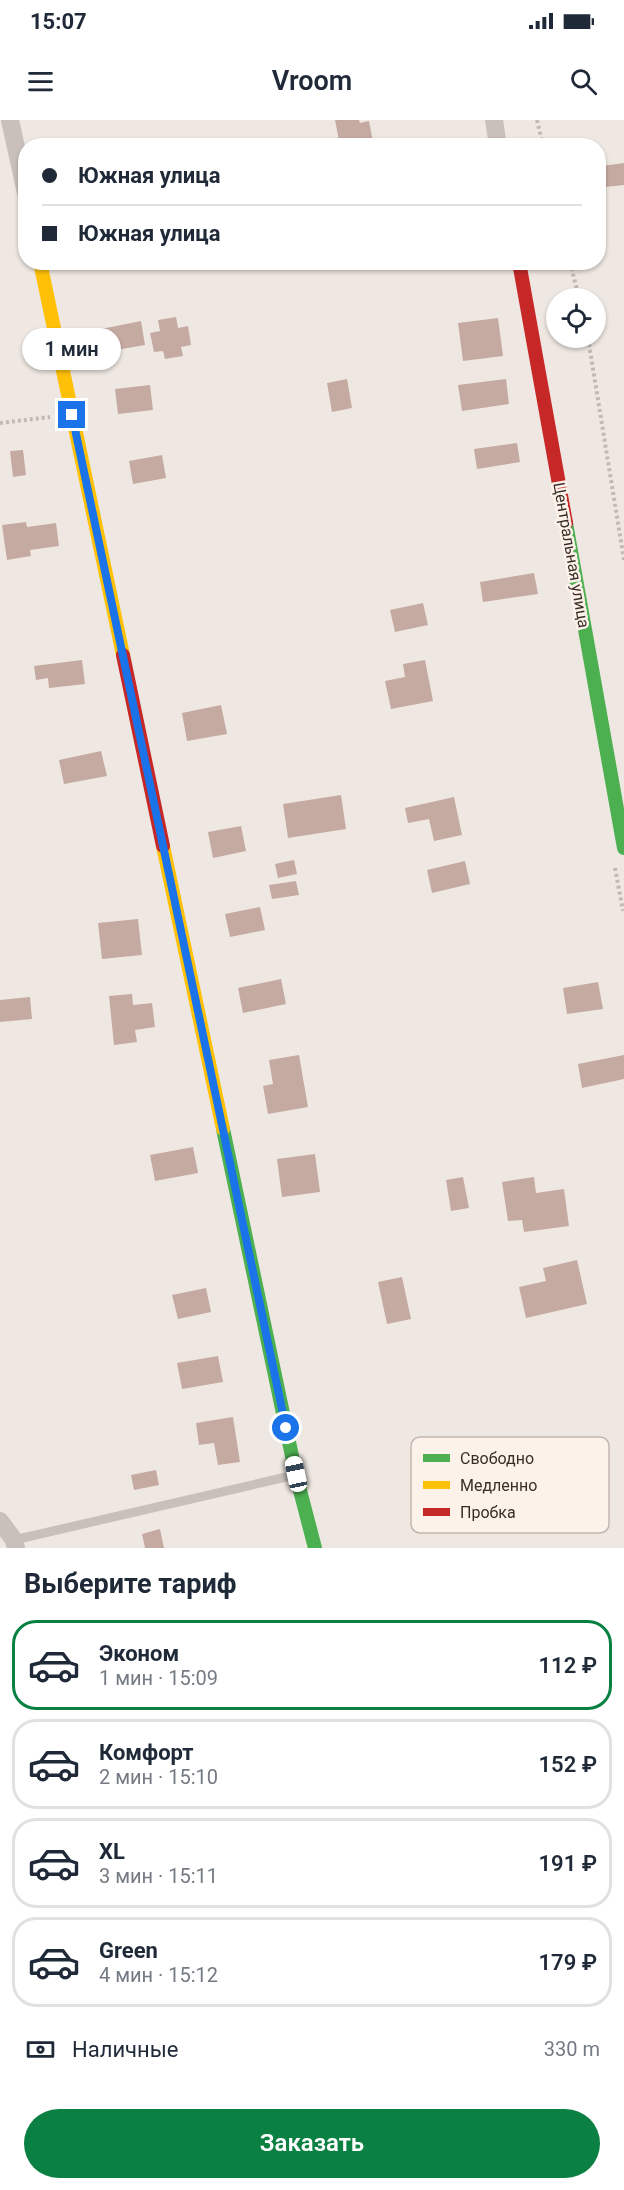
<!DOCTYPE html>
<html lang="ru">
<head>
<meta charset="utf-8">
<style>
  body { margin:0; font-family:Roboto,sans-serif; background:#f6f6f7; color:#1f2937; height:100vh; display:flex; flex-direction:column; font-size:22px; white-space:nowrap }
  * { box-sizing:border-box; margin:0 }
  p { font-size:20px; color:#747a83 }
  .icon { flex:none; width:33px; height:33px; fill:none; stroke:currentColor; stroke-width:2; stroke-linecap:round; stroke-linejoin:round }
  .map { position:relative; height:1428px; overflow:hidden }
  .drawer { display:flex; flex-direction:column; background:#fff; flex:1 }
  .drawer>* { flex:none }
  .banner { position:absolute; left:18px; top:18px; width:588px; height:132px; border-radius:24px; box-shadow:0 2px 4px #0004; display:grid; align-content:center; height:132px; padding:0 24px; background:#fff }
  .controls { position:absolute; left:546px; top:168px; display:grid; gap:12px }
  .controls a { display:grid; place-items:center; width:60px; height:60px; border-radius:50%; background:#fff; box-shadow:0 2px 4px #0004; font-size:30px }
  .end { position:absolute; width:27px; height:27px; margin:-14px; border:8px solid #1a73e8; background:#fff; box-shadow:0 0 0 3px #fff }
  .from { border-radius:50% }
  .bubble { position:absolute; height:42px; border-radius:21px; background:#fff; box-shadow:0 2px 4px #0004; font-size:20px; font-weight:600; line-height:42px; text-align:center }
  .car { position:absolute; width:18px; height:36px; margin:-18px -9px; border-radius:8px; box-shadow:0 0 4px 2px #0007; background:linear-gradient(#fff 24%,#345 0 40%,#fff 0 76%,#345 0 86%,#fff 0) }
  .banner b { display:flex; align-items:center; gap:21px; height:57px; font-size:22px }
  .banner b+b { border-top:2px solid #e0e1e3 }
  .banner i { width:15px; height:15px; background:#1f2937 }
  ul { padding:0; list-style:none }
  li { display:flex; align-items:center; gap:18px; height:90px; margin:0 12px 9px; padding:0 12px; border:3px solid #e0e1e3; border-radius:24px }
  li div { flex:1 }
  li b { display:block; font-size:22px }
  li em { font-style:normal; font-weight:600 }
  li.current { border-color:#0b8043 }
  li>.icon { width:54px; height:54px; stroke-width:1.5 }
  h2 { padding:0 24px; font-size:27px; line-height:72px }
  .pay { display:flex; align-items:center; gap:15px; height:66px; padding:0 24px; font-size:22px }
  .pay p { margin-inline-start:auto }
  .primary-button { display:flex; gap:12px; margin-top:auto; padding:12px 24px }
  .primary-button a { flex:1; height:69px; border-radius:36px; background:#0b8043; color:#fff; font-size:24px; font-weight:600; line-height:69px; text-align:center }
  .status { display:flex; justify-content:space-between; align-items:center; height:42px; padding:0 30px; background:#fff; direction:ltr }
  .status svg { height:16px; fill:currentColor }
  header { display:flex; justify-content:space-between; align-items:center; height:78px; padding:0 24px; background:#fff; font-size:27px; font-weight:600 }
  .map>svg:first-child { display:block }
</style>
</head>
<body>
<div class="status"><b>15:07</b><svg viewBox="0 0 49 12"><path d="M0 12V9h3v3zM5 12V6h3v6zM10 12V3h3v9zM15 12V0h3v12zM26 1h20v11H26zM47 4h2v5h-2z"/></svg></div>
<header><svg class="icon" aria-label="menu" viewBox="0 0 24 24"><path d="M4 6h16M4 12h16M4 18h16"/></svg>Vroom<svg class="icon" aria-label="search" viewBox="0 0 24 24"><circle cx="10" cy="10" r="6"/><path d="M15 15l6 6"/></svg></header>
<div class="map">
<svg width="624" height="1428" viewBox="0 0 624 1428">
  <rect width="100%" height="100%" fill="#efe8e2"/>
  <g fill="#c5aaa2">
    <path d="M 335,0 L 359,0 L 360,3 L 369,1 L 373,22 L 354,26 L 340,26 Z"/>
    <path d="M 419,18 L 421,26 L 398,26 L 398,21 Z"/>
    <path d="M 624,43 L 624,65 L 605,67 L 602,46 Z"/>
    <path d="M 176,197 L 178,208 L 188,206 L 191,225 L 181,227 L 183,236 L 165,239 L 163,231 L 154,232 L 150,213 L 160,211 L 158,200 Z"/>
    <path d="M 498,198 L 503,236 L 463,241 L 458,203 Z"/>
    <path d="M 141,201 L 145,225 L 105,232 L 101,209 Z"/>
    <path d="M 347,259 L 352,288 L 332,292 L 327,263 Z"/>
    <path d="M 506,259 L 509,284 L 462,291 L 458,265 Z"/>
    <path d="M 150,265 L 153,290 L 118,294 L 115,269 Z"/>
    <path d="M 517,323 L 520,342 L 477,349 L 474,329 Z"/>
    <path d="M 23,330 L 26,355 L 13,357 L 10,331 Z"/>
    <path d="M 162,335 L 166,358 L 133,364 L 129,341 Z"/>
    <path d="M 26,402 L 27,407 L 56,403 L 59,426 L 30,430 L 31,436 L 7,440 L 2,405 Z"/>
    <path d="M 534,453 L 538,474 L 483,482 L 480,462 Z"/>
    <path d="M 423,483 L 428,505 L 395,512 L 390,490 Z"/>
    <path d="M 82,540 L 85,564 L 49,568 L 48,558 L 36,560 L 34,546 Z"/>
    <path d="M 425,540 L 433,581 L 391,589 L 385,561 L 405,557 L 403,544 Z"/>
    <path d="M 221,585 L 227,614 L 187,621 L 182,593 Z"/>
    <path d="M 101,631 L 107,656 L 64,664 L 59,640 Z"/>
    <path d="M 341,675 L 346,709 L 288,718 L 283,684 Z"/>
    <path d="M 454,677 L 462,715 L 434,721 L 429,699 L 408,703 L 405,688 Z"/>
    <path d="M 241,706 L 246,731 L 213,738 L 208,712 Z"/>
    <path d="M 294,740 L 297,754 L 278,758 L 275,744 Z"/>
    <path d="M 465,741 L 470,764 L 432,773 L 427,750 Z"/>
    <path d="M 296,761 L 299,775 L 272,779 L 269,765 Z"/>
    <path d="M 260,787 L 265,810 L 230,817 L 225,794 Z"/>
    <path d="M 138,799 L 142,835 L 102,839 L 98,803 Z"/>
    <path d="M 281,859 L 286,884 L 243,893 L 238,868 Z"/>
    <path d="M 598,862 L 603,889 L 567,894 L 563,868 Z"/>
    <path d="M 132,874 L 133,885 L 152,883 L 155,907 L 135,910 L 137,922 L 114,925 L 109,876 Z"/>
    <path d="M 30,877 L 32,899 L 0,902 L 0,880 Z"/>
    <path d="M 299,935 L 308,987 L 268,994 L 263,966 L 273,964 L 269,940 Z"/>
    <path d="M 624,935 L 624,959 L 582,968 L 578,944 Z"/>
    <path d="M 193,1027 L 198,1053 L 155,1061 L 150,1035 Z"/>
    <path d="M 315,1034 L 320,1072 L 282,1077 L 277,1039 Z"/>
    <path d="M 463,1057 L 469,1088 L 451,1091 L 446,1060 Z"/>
    <path d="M 534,1057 L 536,1073 L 564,1069 L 569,1106 L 524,1112 L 522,1100 L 508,1101 L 502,1062 Z"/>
    <path d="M 577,1140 L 587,1184 L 526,1198 L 519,1167 L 546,1161 L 543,1148 Z"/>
    <path d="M 402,1157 L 411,1199 L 387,1204 L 378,1162 Z"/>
    <path d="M 206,1168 L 211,1192 L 178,1199 L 172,1175 Z"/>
    <path d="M 218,1236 L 223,1262 L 182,1269 L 177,1243 Z"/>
    <path d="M 233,1297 L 240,1342 L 218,1345 L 214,1323 L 199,1325 L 196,1303 Z"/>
    <path d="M 156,1350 L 159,1365 L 134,1370 L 131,1355 Z"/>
    <path d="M 160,1409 L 164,1428 L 145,1428 L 142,1414 Z"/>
  </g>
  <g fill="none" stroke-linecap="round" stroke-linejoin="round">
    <g stroke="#c2b9b3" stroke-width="4" stroke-dasharray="3 3" stroke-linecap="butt">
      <path d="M 537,0 L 543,26"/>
      <path d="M 570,142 L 579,178"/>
      <path d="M 588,218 L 624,440"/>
      <path d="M 0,303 L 50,297"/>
      <path d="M 615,748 L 623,791"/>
    </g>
    <path stroke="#c9c0bb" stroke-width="9" d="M 14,1420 L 295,1355"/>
    <g stroke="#c9c0bb" stroke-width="18">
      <path d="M 10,0 L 26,73"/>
      <path d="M 494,0 L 498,26"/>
      <path d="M 0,1401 L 14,1420 L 16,1428"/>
    </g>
    <g stroke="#4caf50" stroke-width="14">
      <path d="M 566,403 L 624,728"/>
      <path d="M 223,1009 L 296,1355 L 315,1428"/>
    </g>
    <g stroke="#ffc107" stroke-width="14">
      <path d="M 40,142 L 123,535"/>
      <path d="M 163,726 L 223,1009"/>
    </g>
    <g stroke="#c62828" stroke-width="14">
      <path d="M 519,142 L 566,403"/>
      <path d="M 123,535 L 163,726"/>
    </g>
  </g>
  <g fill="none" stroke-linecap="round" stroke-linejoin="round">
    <path stroke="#1a73e8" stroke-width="8" d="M 72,295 L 286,1308"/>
  </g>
  <g text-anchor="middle" stroke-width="5" stroke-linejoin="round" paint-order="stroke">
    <g font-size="16" fill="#3a2d28" stroke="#fcf2ea">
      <text transform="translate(572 435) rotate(80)" y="6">Центральная улица</text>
    </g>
  </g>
  <rect x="411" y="1317" width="198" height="96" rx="9" fill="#fcf2ea" stroke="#c2b7b0" stroke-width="1.5"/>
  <rect x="423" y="1334" width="27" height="8" fill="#4caf50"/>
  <rect x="423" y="1361" width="27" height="8" fill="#ffc107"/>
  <rect x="423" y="1388" width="27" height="8" fill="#c62828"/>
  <g font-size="16" fill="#3a2d28">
    <text x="460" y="1344">Свободно</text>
    <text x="460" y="1371">Медленно</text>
    <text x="460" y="1398">Пробка</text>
  </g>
</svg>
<div class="controls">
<a><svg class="icon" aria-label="locate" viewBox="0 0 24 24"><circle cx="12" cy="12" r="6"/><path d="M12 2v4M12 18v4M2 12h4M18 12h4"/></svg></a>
</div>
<i class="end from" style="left:286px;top:1308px"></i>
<i class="end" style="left:72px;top:295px"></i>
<div class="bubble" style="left:22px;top:208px;width:99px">1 мин</div>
<i class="car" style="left:296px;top:1354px;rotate:348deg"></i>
<div class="banner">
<b><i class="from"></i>Южная улица</b>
<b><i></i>Южная улица</b>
</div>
</div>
<section class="drawer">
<h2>Выберите тариф</h2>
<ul>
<li class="current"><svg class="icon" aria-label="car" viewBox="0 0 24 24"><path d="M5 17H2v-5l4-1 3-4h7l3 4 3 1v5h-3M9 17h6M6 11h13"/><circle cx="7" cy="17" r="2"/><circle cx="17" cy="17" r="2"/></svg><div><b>Эконом</b><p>1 мин · 15:09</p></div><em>112 ₽</em></li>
<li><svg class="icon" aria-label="car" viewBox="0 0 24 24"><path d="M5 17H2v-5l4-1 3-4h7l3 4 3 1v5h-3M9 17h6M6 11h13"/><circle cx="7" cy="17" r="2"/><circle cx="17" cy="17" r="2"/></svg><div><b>Комфорт</b><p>2 мин · 15:10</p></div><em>152 ₽</em></li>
<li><svg class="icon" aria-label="car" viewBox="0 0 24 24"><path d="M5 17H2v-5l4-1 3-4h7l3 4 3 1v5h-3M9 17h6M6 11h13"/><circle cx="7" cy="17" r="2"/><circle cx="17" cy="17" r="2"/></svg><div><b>XL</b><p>3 мин · 15:11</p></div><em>191 ₽</em></li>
<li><svg class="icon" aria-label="car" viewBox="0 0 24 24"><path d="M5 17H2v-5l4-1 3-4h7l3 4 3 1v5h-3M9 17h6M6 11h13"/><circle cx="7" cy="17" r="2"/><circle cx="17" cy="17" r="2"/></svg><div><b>Green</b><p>4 мин · 15:12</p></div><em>179 ₽</em></li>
</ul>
<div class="pay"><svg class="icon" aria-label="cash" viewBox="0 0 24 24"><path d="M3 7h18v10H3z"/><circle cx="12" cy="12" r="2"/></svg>Наличные<p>330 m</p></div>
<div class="primary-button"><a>Заказать</a></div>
</section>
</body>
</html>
